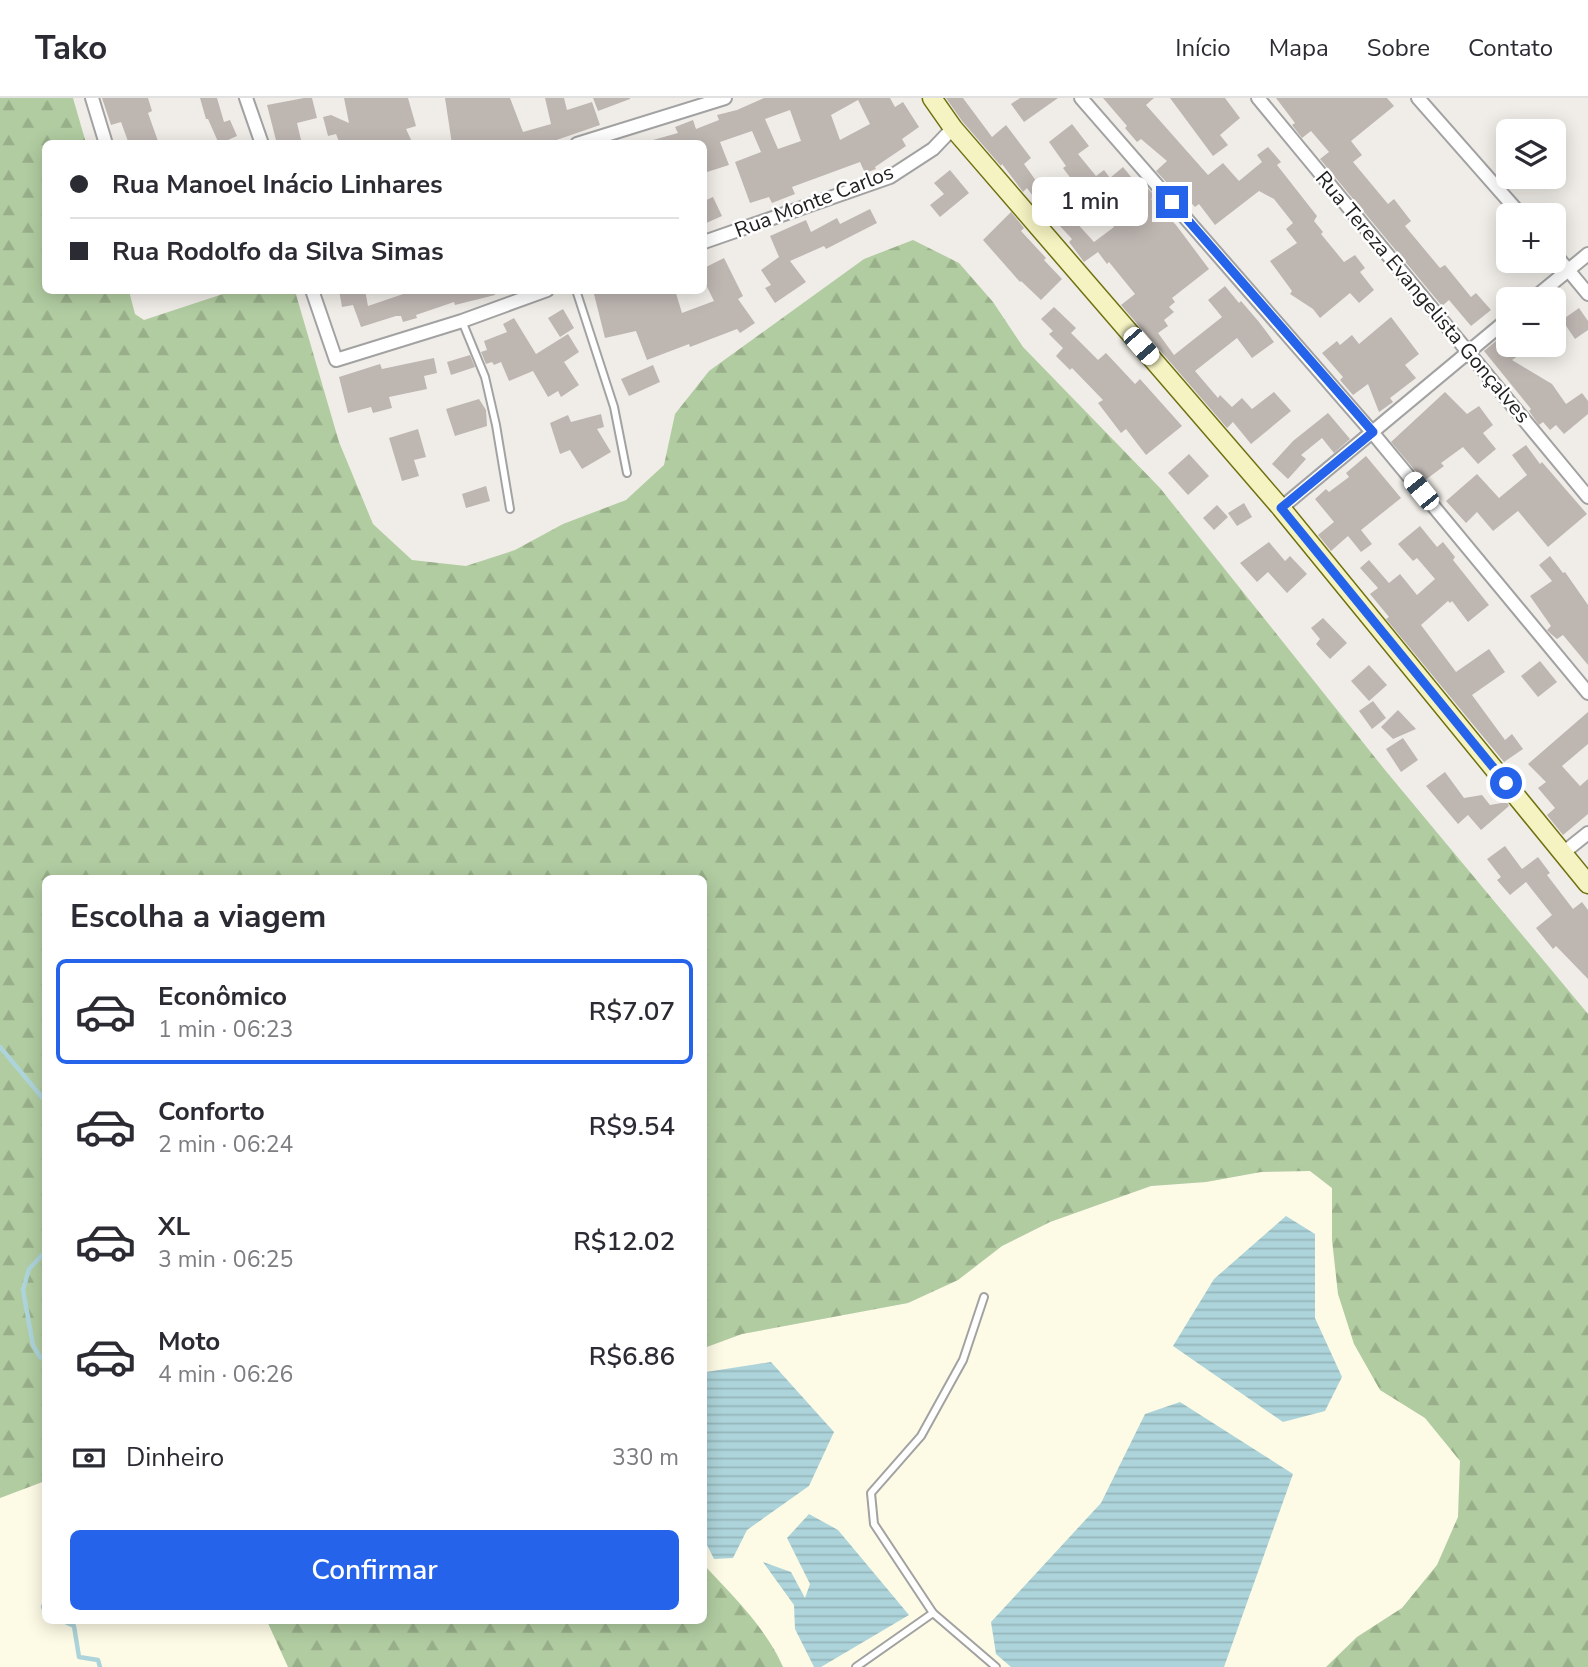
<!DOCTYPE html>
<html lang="pt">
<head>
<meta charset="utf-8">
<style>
  body { margin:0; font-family:"Nunito Sans",sans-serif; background:#f7f7f7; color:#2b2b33; height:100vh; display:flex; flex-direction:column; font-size:26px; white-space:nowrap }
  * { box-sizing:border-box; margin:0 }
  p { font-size:23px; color:#7c7c81 }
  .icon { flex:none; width:38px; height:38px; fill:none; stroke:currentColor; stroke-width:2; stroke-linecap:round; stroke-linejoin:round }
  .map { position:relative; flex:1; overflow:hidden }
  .drawer { position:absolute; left:42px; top:777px; width:665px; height:749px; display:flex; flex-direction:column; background:#fff; border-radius:10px; box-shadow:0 4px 18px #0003 }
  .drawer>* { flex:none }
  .hud { position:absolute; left:42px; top:42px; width:665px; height:154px; border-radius:10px; box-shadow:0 4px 18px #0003; display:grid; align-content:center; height:154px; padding:0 28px; background:#fff }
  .controls { position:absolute; left:1496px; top:21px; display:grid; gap:14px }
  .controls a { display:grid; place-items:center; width:70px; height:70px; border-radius:10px; background:#fff; box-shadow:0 4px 18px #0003; font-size:35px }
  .end { position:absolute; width:32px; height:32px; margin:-16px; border:9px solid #2563eb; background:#fff; box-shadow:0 0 0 4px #fff }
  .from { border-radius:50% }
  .bubble { position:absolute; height:49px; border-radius:10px; background:#fff; box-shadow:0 4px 18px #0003; font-size:23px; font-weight:600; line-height:49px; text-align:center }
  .car { position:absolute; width:21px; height:42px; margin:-21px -10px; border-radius:9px; box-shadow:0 0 5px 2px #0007; background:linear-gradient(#fff 24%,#345 0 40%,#fff 0 76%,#345 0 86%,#fff 0) }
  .hud b { display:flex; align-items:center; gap:24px; height:66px; font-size:26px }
  .hud b+b { border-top:2px solid #e1e1e2 }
  .hud i { width:18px; height:18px; background:#2b2b33 }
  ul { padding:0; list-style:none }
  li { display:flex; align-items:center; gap:21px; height:105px; margin:0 14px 10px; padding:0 14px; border:4px solid transparent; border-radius:10px }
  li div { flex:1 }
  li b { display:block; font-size:26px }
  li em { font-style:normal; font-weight:600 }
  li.on { border-color:#2563eb }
  li>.icon { width:63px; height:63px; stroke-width:1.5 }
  h2 { padding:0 28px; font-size:32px; line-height:84px }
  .pay { display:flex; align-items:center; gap:18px; height:77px; padding:0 28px; font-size:26px }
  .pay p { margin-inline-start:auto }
  .button { display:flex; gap:14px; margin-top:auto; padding:14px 28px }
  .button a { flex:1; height:80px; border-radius:10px; background:#2563eb; color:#fff; font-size:28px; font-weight:600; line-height:80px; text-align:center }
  header { display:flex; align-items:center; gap:42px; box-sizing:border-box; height:98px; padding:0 35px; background:#fff; border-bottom:2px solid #e1e1e2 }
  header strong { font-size:33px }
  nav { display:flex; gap:38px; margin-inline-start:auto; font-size:24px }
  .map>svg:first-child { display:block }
</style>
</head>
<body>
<header>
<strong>Tako</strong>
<nav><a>Início</a><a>Mapa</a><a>Sobre</a><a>Contato</a></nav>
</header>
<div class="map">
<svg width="1588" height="1569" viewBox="0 0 1588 1569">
  <defs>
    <pattern id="forest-firs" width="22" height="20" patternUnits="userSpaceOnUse" patternTransform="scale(1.75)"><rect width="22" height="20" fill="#b1cca1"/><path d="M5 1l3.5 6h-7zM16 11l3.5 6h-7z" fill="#98af8a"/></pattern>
    <pattern id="water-rules" width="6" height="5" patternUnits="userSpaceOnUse" patternTransform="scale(1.75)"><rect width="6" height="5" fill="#add4da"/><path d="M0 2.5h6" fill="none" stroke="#95b6bb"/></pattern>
  </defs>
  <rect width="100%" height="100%" fill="#f0ede8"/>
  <g fill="#fdfbe5">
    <path d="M 1310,1073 L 1332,1090 L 1332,1142 L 1380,1292 L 1425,1320 L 1460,1362 L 1458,1419 L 1437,1467 L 1402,1510 L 1357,1539 L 1326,1569 L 783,1569 L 777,1555 L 741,1507 L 704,1467 L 704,1250 L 742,1236 L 908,1205 L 958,1182 L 1002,1148 L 1050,1124 L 1151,1088 L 1206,1084 L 1261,1074 Z"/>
    <path d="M 45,1383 L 46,1522 L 267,1523 L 288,1569 L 0,1569 L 0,1400 Z"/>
  </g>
  <g fill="url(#forest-firs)">
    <path d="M 0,0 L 73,0 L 86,45 L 46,46 L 46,192 L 129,193 L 135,216 L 144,222 L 232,193 L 295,193 L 339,344 L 373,426 L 412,462 L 466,468 L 515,452 L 563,426 L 626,402 L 664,367 L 675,316 L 709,273 L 864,161 L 913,142 L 959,165 L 993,204 L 1023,249 L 1160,390 L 1385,672 L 1588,916 L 1588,1569 L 1326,1569 L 1357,1539 L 1402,1510 L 1437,1467 L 1458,1419 L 1460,1363 L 1425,1320 L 1380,1292 L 1354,1246 L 1338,1196 L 1332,1142 L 1332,1090 L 1310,1073 L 1261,1074 L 1206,1084 L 1151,1088 L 1050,1124 L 1002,1148 L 958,1182 L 908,1205 L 742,1236 L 704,1250 L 704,780 L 46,780 L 45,1383 L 0,1400 Z"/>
    <path d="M 704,1467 C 733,1498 766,1530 783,1569 L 288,1569 L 267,1523 L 704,1522 Z"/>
  </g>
  <g fill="url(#water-rules)">
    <path d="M 1286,1118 L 1315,1136 L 1315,1220 L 1342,1279 L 1325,1313 L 1283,1324 L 1173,1248 L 1214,1181 Z"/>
    <path d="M 771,1264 L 834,1334 L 809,1388 L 747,1432 L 733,1460 L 714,1461 L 704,1441 L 704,1277 L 706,1274 Z"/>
    <path d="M 1180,1304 L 1293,1376 L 1224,1569 L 1011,1569 L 996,1556 L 991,1524 L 1101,1405 L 1145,1316 Z"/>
    <path d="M 809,1416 L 838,1432 L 909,1517 L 821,1569 L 814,1569 L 795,1531 L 794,1507 L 763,1464 L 791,1474 L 805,1500 L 810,1486 L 787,1440 Z"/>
  </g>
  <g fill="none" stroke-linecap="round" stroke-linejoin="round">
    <g stroke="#add4da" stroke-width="4.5">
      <path d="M 0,949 L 46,1004"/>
      <path d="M 46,1153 L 29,1171 L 23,1192 L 33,1247 L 40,1259 L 46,1261"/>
      <path d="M 46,1502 L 43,1509 L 46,1514"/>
      <path d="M 61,1522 L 74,1528 L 79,1559 L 98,1562 L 100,1569"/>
    </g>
  </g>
  <g fill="#beb6b1" fill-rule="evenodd">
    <path d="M 102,0 L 148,0 L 152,13 L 148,15 L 159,46 L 129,46 L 121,24 L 111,27 Z"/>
    <path d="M 200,0 L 217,0 L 224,24 L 230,22 L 237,38 L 219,46 L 208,21 L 206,21 Z"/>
    <path d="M 304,0 L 312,0 L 317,20 L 297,25 L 302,46 L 277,46 L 267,7 Z"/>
    <path d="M 344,0 L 408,0 L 416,28 L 406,31 L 413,46 L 340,46 L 336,36 L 328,38 L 323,19 L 331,17 L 349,25 Z"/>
    <path d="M 445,0 L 510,0 L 523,34 L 551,26 L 545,0 L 564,0 L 567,12 L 592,4 L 600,27 L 545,46 L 452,46 Z"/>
    <path d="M 593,0 L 630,0 L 630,1 L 598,13 Z"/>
    <path d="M 764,0 L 890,0 L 895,9 L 903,4 L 919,29 L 902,41 L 906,48 L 875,69 L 876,71 L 865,75 L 860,64 L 792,89 L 795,96 L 772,105 L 769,99 L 750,105 L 735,64 L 761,54 L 752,33 L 720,44 L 729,67 L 704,75 L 704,46 L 654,46 L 653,42 L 678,35 L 675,29 L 693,22 L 696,31 L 719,22 L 717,17 L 737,12 ZM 858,2 L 870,26 L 840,42 L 831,17 ZM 790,12 L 801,43 L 778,51 L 765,21 Z"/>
    <path d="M 946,0 L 963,0 L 992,39 L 1006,27 L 1031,60 L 1024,66 L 1039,87 L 1042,84 L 1061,110 L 1081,94 L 1063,70 L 1066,68 L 1049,44 L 1072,26 L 1089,48 L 1078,56 L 1096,78 L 1104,72 L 1110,80 L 1123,69 L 1136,85 L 1140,82 L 1155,98 L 1151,101 L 1176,127 L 1209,171 L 1172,200 L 1175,204 L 1169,209 L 1174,214 L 1164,222 L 1168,228 L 1158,235 L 1174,257 L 1222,219 L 1208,202 L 1225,188 L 1239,205 L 1241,203 L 1259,224 L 1274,244 L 1252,260 L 1237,240 L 1195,273 L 1218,300 L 1220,297 L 1232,309 L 1242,300 L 1252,311 L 1274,294 L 1291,313 L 1251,346 L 1233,324 L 1227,330 L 1121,207 L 1135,196 L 1109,164 L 1107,166 L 1098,154 L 1084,164 L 1069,144 L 1072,141 L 1044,111 L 1043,112 L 1027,90 L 1023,94 L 1002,66 L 1001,68 L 962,23 ZM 1092,106 L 1095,109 L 1097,108 L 1114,129 L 1094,144 L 1074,122 Z"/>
    <path d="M 1020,0 L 1058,0 L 1024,24 L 1011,6 Z"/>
    <path d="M 1103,0 L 1154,0 L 1146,7 L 1208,77 L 1223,65 L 1239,83 L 1262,64 L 1257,57 L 1268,49 L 1281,64 L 1277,67 L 1317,118 L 1314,123 L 1323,134 L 1321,136 L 1344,164 L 1355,157 L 1365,170 L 1360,174 L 1374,192 L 1359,205 L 1350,195 L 1320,220 L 1313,211 L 1290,196 L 1292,193 L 1270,163 L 1297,145 L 1286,131 L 1293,125 L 1274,101 L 1259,93 L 1215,127 L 1199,106 L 1195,109 L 1172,85 L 1169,87 L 1156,73 L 1167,63 L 1141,41 L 1137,44 L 1125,30 L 1127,28 Z"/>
    <path d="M 1170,0 L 1225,0 L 1240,20 L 1220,37 L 1228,47 L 1213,58 Z"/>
    <path d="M 1276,0 L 1387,0 L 1394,8 L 1351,43 L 1362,57 L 1353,64 L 1388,106 L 1394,101 L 1411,123 L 1405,128 L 1440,170 L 1445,167 L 1471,199 L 1476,195 L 1491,212 L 1471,228 L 1449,202 L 1442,208 L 1320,61 L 1329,54 L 1311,33 L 1302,40 L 1292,27 L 1295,25 Z"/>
    <path d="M 950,72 L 969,95 L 940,119 L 930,107 L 944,96 L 934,85 Z"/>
    <path d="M 713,99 L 722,118 L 704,126 L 704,103 Z"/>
    <path d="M 870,111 L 877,125 L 826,151 L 824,148 L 790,163 L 806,184 L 775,205 L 765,190 L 771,187 L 761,172 L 779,159 L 770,138 L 806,122 L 811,134 L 837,120 L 840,126 Z"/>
    <path d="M 1011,114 L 1024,130 L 1021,133 L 1046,160 L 1044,162 L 1062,181 L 1041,202 L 1021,183 L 1020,184 L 983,142 Z"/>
    <path d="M 724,160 L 743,198 L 738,201 L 755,225 L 740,235 L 737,231 L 690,249 L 689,246 L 647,262 L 636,233 L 605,240 L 593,192 L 675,192 L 682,215 L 714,203 L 704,183 L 704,170 Z"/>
    <path d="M 339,192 L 365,192 L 368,208 L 415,192 L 495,192 L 495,197 L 455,207 L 454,204 L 416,217 L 417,220 L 403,224 L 401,218 L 396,218 L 361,229 L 353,207 L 342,209 Z"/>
    <path d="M 1054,209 L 1076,230 L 1071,235 L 1098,262 L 1106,255 L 1135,286 L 1140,281 L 1182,328 L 1146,357 L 1126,331 L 1121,335 L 1098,305 L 1103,302 L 1072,270 L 1070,272 L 1056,258 L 1063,250 L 1049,236 L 1053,233 L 1041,221 Z"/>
    <path d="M 1579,210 L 1588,223 L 1588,232 L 1575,241 L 1562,222 Z"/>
    <path d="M 563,211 L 574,230 L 560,239 L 548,220 Z"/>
    <path d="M 1391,219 L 1419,256 L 1405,267 L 1416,280 L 1390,300 L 1393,304 L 1379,314 L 1368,286 L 1353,297 L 1340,282 L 1343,279 L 1322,255 L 1337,243 L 1340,247 L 1352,237 L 1359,246 Z"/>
    <path d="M 514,220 L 536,256 L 568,236 L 579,254 L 564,264 L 579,287 L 561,299 L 558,293 L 548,299 L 533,273 L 509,283 L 501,264 L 494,267 L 492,264 L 486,266 L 481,254 L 487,252 L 484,243 L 507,234 L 503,226 Z"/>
    <path d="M 1508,233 L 1508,247 L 1535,247 L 1512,262 L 1552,286 L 1566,306 L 1582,295 L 1588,303 L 1588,316 L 1564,336 L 1556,327 L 1550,332 L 1543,324 L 1539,327 L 1529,313 L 1531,311 L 1484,253 Z"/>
    <path d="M 470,257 L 475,269 L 451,277 L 447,264 Z"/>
    <path d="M 434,260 L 437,275 L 424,278 L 427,291 L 389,299 L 392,310 L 373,315 L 371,309 L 348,315 L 339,279 L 380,266 L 382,271 Z"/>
    <path d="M 653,267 L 660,284 L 629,298 L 621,281 Z"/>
    <path d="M 1445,294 L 1467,316 L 1479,308 L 1493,327 L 1483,335 L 1496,351 L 1478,366 L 1463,349 L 1441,365 L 1444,368 L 1424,383 L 1391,344 Z"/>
    <path d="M 479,301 L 486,312 L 487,328 L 455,338 L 446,311 Z"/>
    <path d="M 1328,315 L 1350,341 L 1334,355 L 1322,340 L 1301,357 L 1306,361 L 1288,381 L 1272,366 L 1293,343 Z"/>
    <path d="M 601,316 L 604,329 L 597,331 L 611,354 L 582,371 L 570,352 L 560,356 L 550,325 L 568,317 L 571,324 Z"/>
    <path d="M 418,331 L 426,359 L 414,362 L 419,378 L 402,383 L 389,340 Z"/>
    <path d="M 1526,347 L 1540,366 L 1542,364 L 1587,416 L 1548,449 L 1518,413 L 1493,433 L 1477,414 L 1466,425 L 1446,403 L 1477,376 L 1499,400 L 1527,377 L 1512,357 Z"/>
    <path d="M 1189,356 L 1209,378 L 1188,397 L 1168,375 Z"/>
    <path d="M 1366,358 L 1401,400 L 1361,432 L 1372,446 L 1361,454 L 1348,438 L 1331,453 L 1318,437 L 1334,424 L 1315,401 L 1326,391 L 1329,394 L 1349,379 L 1346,375 Z"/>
    <path d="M 486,388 L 490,403 L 466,410 L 462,396 Z"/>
    <path d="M 1244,405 L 1252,419 L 1237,428 L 1228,415 Z"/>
    <path d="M 1217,407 L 1228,419 L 1214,432 L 1203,420 Z"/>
    <path d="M 1420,428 L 1437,449 L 1443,444 L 1455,459 L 1453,462 L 1489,507 L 1468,524 L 1452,503 L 1450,505 L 1448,503 L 1421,527 L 1456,574 L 1489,551 L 1505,574 L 1472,597 L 1505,642 L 1512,636 L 1523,651 L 1504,664 L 1386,521 L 1389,519 L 1370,496 L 1378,490 L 1360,470 L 1369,462 L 1389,485 L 1400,476 L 1417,497 L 1435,481 L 1417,460 L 1413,463 L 1398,446 Z"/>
    <path d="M 1269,444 L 1285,463 L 1290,458 L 1307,476 L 1287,495 L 1268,474 L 1257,484 L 1240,465 Z"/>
    <path d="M 1550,458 L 1563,475 L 1565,474 L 1588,507 L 1588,567 L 1563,537 L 1557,541 L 1551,536 L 1547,532 L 1551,528 L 1530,498 L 1552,483 L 1539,467 Z"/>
    <path d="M 1323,520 L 1347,545 L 1330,561 L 1316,546 L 1320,541 L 1311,530 Z"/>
    <path d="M 1540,563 L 1557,584 L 1538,599 L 1521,578 Z"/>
    <path d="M 1369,567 L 1387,587 L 1369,603 L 1351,583 Z"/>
    <path d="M 1373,603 L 1386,620 L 1372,631 L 1359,613 Z"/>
    <path d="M 1398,612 L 1416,631 L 1393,641 L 1381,629 Z"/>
    <path d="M 1588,614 L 1588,646 L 1562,668 L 1580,688 L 1588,681 L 1588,716 L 1563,737 L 1547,717 L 1555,710 L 1538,690 L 1546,684 L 1528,666 Z"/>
    <path d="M 1403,640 L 1418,662 L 1401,674 L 1386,651 Z"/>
    <path d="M 1445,674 L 1464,700 L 1482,697 L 1490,707 L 1507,704 L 1509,708 L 1481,732 L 1468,717 L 1458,726 L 1426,688 Z"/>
    <path d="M 1505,748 L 1522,771 L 1538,759 L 1550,775 L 1547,777 L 1573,811 L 1582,804 L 1588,812 L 1588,881 L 1556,848 L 1553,851 L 1536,830 L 1552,817 L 1526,784 L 1510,797 L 1497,782 L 1501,779 L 1487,761 Z"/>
  </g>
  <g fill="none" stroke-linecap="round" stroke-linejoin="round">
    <g stroke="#a2a2a2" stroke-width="10">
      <g id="service">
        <path d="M 576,192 L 614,309 L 627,375"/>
        <path d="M 462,223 L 485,279 L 496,327 L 510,411"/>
        <path d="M 984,1199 L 963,1262 L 921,1338 L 871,1395 L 874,1426 L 933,1515 L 996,1569"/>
        <path d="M 856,1569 L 933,1515"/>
      </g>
    </g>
    <g stroke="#a2a2a2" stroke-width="16">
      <g id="minor">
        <path d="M 92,0 L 106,46"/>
        <path d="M 246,0 L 262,46"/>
        <path d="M 1081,0 L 1372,334 L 1588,595"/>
        <path d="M 1258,0 L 1588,399"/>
        <path d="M 1418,0 L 1521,117"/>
        <path d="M 577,46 L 725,0"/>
        <path d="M 704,144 L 890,79 L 933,51 L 953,30"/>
        <path d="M 1554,155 L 1588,196"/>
        <path d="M 312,192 L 336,262 L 462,223 L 547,192"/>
        <path d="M 1533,201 L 1588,156"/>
        <path d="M 1281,410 L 1508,221"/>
        <path d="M 1563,755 L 1588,735"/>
      </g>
    </g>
    <g stroke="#6f710f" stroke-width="21">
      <path id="secondary" d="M 932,0 L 953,30 L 1281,410 L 1588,786"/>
    </g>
    <use href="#service" stroke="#fff" stroke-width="6"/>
    <use href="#minor" stroke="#fff" stroke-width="12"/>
    <use href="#secondary" stroke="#f5f3c2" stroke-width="18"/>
  </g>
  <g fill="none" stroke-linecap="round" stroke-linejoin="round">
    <path stroke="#2563eb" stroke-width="9" d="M 1172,104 L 1373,334 L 1281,410 L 1506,685"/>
  </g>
  <g text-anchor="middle" stroke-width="5" stroke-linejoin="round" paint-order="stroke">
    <g font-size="21" fill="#212121" stroke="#fff">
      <text transform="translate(814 103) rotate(-21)" y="7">Rua Monte Carlos</text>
      <text transform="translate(1423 199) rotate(50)" y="7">Rua Tereza Evangelista Gonçalves</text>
    </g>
  </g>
</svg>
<div class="controls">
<a><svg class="icon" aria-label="layers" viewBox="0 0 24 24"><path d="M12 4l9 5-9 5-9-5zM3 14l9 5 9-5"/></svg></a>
<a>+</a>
<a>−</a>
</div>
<i class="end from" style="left:1506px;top:685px"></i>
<i class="end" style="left:1172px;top:104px"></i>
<div class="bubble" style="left:1032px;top:79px;width:116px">1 min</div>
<i class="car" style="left:1141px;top:248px;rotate:139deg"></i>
<i class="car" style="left:1421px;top:393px;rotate:321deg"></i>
<div class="hud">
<b><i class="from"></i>Rua Manoel Inácio Linhares</b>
<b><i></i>Rua Rodolfo da Silva Simas</b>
</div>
<section class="drawer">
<h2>Escolha a viagem</h2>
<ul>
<li class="on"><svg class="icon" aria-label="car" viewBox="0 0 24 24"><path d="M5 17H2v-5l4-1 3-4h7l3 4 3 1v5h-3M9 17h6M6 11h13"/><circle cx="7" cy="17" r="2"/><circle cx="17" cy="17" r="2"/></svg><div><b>Econômico</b><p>1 min · 06:23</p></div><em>R$7.07</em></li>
<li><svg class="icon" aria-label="car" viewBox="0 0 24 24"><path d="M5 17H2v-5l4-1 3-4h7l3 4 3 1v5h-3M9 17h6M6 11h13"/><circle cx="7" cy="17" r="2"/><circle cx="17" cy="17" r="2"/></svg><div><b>Conforto</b><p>2 min · 06:24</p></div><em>R$9.54</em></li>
<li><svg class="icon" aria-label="car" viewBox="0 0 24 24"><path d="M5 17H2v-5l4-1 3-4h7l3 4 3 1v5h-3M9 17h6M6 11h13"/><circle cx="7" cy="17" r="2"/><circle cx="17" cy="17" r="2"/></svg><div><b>XL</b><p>3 min · 06:25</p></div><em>R$12.02</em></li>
<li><svg class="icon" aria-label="car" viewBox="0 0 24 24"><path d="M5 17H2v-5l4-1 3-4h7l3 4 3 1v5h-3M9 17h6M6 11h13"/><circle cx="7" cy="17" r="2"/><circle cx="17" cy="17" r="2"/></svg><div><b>Moto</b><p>4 min · 06:26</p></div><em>R$6.86</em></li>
</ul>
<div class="pay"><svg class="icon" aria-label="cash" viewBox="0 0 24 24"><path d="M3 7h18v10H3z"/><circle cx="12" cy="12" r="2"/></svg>Dinheiro<p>330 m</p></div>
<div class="button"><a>Confirmar</a></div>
</section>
</div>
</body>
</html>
